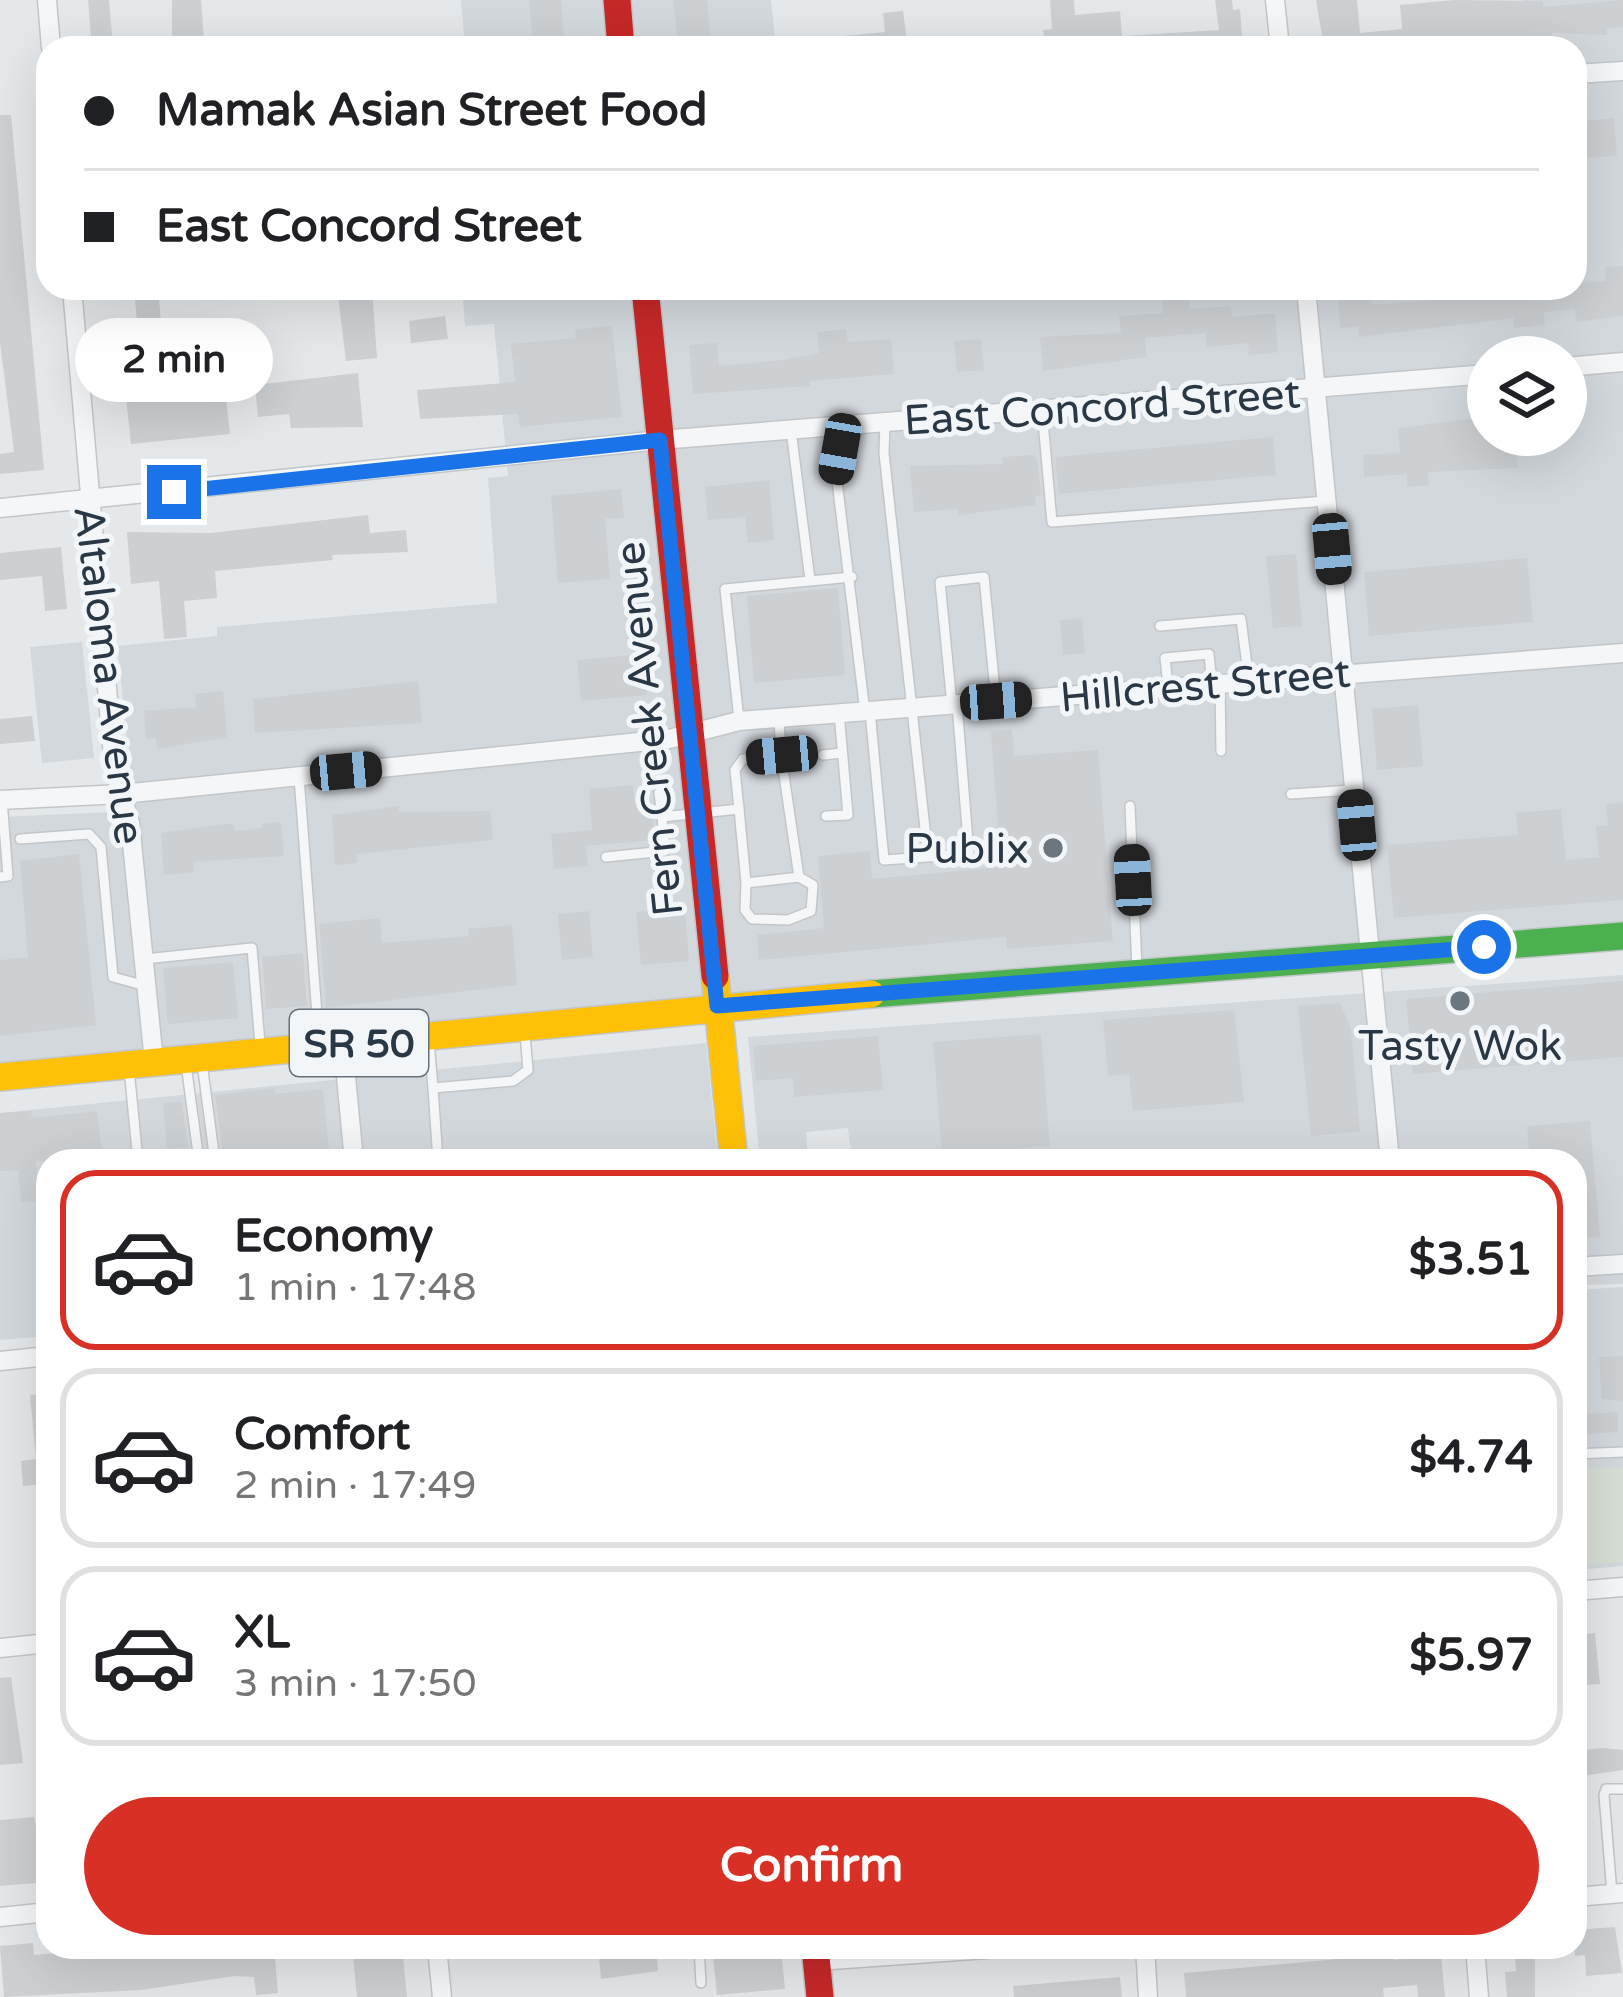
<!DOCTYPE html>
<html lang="en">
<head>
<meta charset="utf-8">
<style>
  body { margin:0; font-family:"Varela Round",sans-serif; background:#f2f2f2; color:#202124; height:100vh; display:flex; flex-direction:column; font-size:45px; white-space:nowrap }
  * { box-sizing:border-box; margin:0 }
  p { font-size:39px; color:#757577 }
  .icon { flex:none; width:66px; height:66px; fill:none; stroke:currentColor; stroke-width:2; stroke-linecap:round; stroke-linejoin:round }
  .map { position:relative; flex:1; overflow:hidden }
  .drawer { position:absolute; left:36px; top:1149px; width:1551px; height:810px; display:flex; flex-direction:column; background:#fff; border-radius:36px; box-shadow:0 12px 48px #0002 }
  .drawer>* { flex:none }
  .guide { position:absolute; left:36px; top:36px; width:1551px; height:264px; border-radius:36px; box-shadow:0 12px 48px #0002; display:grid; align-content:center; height:264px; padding:0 48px; background:#fff }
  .controls { position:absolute; left:1467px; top:336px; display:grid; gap:24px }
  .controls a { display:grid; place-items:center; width:120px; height:120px; border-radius:50%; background:#fff; box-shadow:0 12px 48px #0002; font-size:60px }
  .end { position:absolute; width:54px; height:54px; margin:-27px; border:15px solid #1a73e8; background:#fff; box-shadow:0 0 0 6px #fff }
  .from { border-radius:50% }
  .bubble { position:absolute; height:84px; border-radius:42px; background:#fff; box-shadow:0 12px 48px #0002; font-size:39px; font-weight:700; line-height:84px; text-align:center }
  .car { position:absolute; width:36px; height:72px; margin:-36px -18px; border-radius:15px; box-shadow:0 0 9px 3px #0007; background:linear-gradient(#222 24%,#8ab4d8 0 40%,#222 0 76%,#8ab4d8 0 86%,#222 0) }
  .guide b { display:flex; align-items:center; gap:42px; height:114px; font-size:45px }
  .guide b+b { border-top:3px solid #e0e0e0 }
  .guide i { width:30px; height:30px; background:#202124 }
  ul { padding:21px 0 0; list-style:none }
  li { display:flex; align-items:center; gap:36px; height:180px; margin:0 24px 18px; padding:0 24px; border:6px solid #e0e0e0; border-radius:36px }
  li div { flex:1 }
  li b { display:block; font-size:45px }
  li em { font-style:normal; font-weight:700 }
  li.active { border-color:#d93025 }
  li>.icon { width:108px; height:108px; stroke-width:1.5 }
  .button { display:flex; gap:24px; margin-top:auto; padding:24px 48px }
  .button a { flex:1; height:138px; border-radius:72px; background:#d93025; color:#fff; font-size:48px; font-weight:700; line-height:138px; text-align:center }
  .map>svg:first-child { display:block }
</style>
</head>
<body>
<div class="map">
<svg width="1623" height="1997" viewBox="0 0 1623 1997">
  <rect width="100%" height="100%" fill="#e5e8ea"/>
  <g fill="#d3d8dd" fill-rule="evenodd">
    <path d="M 461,0 L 771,0 L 776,48 L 465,48 Z"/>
    <path d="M 1522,0 L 1623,0 L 1623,937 L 0,1076 L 0,817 L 135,811 L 117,646 L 217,636 L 217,627 L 497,603 L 488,478 L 508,476 L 494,324 L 465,326 L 462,288 L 755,288 L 756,293 L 808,288 L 1575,288 L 1575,48 L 1526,48 ZM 1488,357 L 1566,357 L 1566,435 L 1488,435 Z"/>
    <path d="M 82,642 L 94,758 L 42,763 L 30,647 Z"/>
    <path d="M 1623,975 L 1623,1284 L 1575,1285 L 1575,1161 L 852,1161 L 848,1128 L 806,1132 L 808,1161 L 760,1161 L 748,1037 Z"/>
    <path d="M 706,1043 L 718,1161 L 48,1161 L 48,1336 L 0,1340 L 0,1113 Z"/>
    <path d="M 1623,1287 L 1623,1566 L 1575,1570 L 1575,1290 Z"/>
  </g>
  <path fill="#d7ded5" d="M 1623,1467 L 1623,1562 L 1575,1565 L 1575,1470 Z"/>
  <g fill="#cdd0d3">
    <path d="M 88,0 L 109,0 L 113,46 L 92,48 Z"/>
    <path d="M 172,0 L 201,0 L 204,39 L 172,42 Z"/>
    <path d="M 529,0 L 561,0 L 564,42 L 533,45 Z"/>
    <path d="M 673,0 L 707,0 L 711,40 L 678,43 Z"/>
    <path d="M 1050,0 L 1074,0 L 1075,15 L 1120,11 L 1122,36 L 1219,30 L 1215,0 L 1232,0 L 1233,10 L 1240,9 L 1243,48 L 1045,48 L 1043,30 L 1052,29 Z"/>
    <path d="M 1316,0 L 1357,0 L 1360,33 L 1402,29 L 1400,5 L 1454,0 L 1543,1 L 1543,7 L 1623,0 L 1623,27 L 1607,29 L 1607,35 L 1552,33 L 1553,40 L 1457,48 L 1324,48 Z"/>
    <path d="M 903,11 L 908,48 L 831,48 L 830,37 L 885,32 L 883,13 Z"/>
    <path d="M 0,115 L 11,115 L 44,470 L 0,474 L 0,454 L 14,452 L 0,343 Z"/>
    <path d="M 1614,118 L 1617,156 L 1586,158 L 1583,121 Z"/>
    <path d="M 1623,266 L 1623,316 L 1576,322 L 1575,309 L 1544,312 L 1545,325 L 1514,328 L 1514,318 L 1359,337 L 1358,327 L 1340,328 L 1337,289 L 1357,288 L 1358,300 L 1371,299 L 1372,305 L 1429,300 L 1428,288 L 1575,288 L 1575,283 L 1606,281 L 1605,267 Z"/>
    <path d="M 134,288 L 158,288 L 162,332 L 138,334 Z"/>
    <path d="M 337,288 L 372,288 L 377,358 L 346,361 Z"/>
    <path d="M 1189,292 L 1190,309 L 1231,306 L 1232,317 L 1275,313 L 1278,352 L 1249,355 L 1248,343 L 1207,347 L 1205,333 L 1145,338 L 1147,357 L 1043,371 L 1040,337 L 1121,333 L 1119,316 L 1163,313 L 1162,293 Z"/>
    <path d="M 445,316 L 448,339 L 411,343 L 409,321 Z"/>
    <path d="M 612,325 L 622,417 L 520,427 L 518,414 L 420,419 L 417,390 L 515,382 L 511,344 L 576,338 L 575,330 Z"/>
    <path d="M 846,329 L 848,342 L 891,339 L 894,374 L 810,381 L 810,386 L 693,394 L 689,345 L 717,343 L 719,366 L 782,360 L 819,353 L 817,332 Z"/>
    <path d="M 981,339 L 984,370 L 957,372 L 954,341 Z"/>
    <path d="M 149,358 L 154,400 L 226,398 L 230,434 L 131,444 L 122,360 Z"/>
    <path d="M 358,373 L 363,427 L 291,428 L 289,414 L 258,417 L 255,385 Z"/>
    <path d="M 1471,419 L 1488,421 L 1488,435 L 1515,435 L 1518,468 L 1428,472 L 1429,485 L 1407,487 L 1407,474 L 1364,477 L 1363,455 L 1400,453 L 1398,428 Z"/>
    <path d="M 1273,437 L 1276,475 L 1059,494 L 1055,457 Z"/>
    <path d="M 1031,455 L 1037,458 L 1041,495 L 1035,496 L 1036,505 L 958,515 L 957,509 L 914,512 L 910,466 L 1003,464 L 1002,457 Z"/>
    <path d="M 769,480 L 774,540 L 748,543 L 745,517 L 708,520 L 705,487 Z"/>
    <path d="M 621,489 L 624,518 L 605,519 L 610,579 L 558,583 L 551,496 Z"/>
    <path d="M 368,515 L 370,533 L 406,530 L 408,552 L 332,555 L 333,560 L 215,571 L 217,598 L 184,601 L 187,637 L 164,639 L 159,581 L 131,584 L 127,532 L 211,533 Z"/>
    <path d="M 61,547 L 67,609 L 45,611 L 42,576 L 0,580 L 0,553 Z"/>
    <path d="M 1296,554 L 1302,626 L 1273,628 L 1266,556 Z"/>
    <path d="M 1527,558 L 1533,622 L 1369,636 L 1364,572 Z"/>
    <path d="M 838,588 L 845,675 L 754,683 L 747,596 Z"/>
    <path d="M 1082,618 L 1085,653 L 1063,655 L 1060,620 Z"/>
    <path d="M 643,654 L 647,695 L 581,701 L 577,660 Z"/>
    <path d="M 418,681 L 422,723 L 255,733 L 253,699 Z"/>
    <path d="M 223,691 L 227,737 L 157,749 L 156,738 L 146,739 L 144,711 L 196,707 L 195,694 Z"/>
    <path d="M 1418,705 L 1423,766 L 1377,770 L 1372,709 Z"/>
    <path d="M 32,716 L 35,741 L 0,744 L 0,719 Z"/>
    <path d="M 1012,729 L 1014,756 L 1098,750 L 1113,941 L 1007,949 L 1006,937 L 759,960 L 757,935 L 824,928 L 818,856 L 870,851 L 872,879 L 1001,867 L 991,731 Z"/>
    <path d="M 633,785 L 635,804 L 651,803 L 655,840 L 586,846 L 588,866 L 554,869 L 551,834 L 592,830 L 589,789 Z"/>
    <path d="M 1623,802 L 1623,900 L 1394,918 L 1387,845 L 1518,835 L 1516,813 L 1561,809 L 1566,860 L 1599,857 L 1596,826 L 1608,825 L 1606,804 Z"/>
    <path d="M 399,806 L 399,812 L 490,811 L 493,840 L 357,854 L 357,863 L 335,865 L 332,815 Z"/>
    <path d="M 281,822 L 284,856 L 193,862 L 194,872 L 164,875 L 161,833 L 233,823 L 235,831 L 262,828 L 262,824 Z"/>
    <path d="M 79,854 L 96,1025 L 0,1036 L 0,960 L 28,957 L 20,861 Z"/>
    <path d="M 685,907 L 689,961 L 641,965 L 636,912 Z"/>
    <path d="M 589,911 L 593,957 L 562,960 L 558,914 Z"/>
    <path d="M 380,918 L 382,943 L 469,936 L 468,929 L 512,925 L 517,985 L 326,1008 L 319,924 Z"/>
    <path d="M 303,953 L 307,1006 L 266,1009 L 262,957 Z"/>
    <path d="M 233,962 L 238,1018 L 168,1024 L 163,968 Z"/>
    <path d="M 1623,981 L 1623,1057 L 1413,1074 L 1406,999 Z"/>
    <path d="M 1340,1003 L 1351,1029 L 1360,1132 L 1311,1136 L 1298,1006 Z"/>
    <path d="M 1234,1010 L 1244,1102 L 1133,1111 L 1129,1074 L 1108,1076 L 1103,1020 Z"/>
    <path d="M 1041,1034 L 1050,1146 L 942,1155 L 933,1042 Z"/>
    <path d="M 878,1036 L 883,1090 L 794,1097 L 793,1078 L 756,1081 L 753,1046 Z"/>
    <path d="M 274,1088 L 275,1094 L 323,1089 L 330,1161 L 282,1161 L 281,1150 L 223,1155 L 215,1095 Z"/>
    <path d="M 182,1102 L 188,1147 L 167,1149 L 163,1103 Z"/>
    <path d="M 31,1111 L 32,1118 L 97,1111 L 103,1161 L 36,1161 L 40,1201 L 21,1202 L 18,1170 L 0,1171 L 0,1113 Z"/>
    <path d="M 1590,1121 L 1600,1237 L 1575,1239 L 1575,1161 L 1530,1161 L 1527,1126 Z"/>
    <path d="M 1623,1356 L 1623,1401 L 1602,1399 L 1599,1357 Z"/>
    <path d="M 48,1393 L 48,1474 L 43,1474 L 44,1484 L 23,1486 L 21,1461 L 36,1459 L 30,1395 Z"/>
    <path d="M 1617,1412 L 1618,1432 L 1575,1435 L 1575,1415 Z"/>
    <path d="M 1595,1633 L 1600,1684 L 1575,1686 L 1575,1635 Z"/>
    <path d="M 11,1677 L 23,1763 L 0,1765 L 0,1678 Z"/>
    <path d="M 1603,1748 L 1623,1750 L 1623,1770 L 1575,1777 L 1575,1751 Z"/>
    <path d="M 34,1817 L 47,1882 L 0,1886 L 0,1820 Z"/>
    <path d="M 1615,1927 L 1622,1973 L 1586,1976 L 1585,1955 L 1575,1956 L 1575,1930 Z"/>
    <path d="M 33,1943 L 34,1955 L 71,1952 L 71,1947 L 274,1947 L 278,1993 L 256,1995 L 254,1977 L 235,1976 L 141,1990 L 4,1997 L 0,1946 Z"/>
    <path d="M 352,1947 L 402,1947 L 407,1997 L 357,1997 Z"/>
    <path d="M 598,1947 L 656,1947 L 658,1971 L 601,1979 Z"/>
    <path d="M 712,1947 L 781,1947 L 785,1989 L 717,1995 Z"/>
    <path d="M 1514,1947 L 1535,1947 L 1535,1997 L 1507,1997 L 1505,1972 L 1516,1971 Z"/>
    <path d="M 1393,1954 L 1394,1960 L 1441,1955 L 1445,1997 L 1418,1997 L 1417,1985 L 1383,1988 L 1384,1997 L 1186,1997 L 1184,1973 Z"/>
    <path d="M 1120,1977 L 1122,1997 L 1014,1997 L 1013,1986 Z"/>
  </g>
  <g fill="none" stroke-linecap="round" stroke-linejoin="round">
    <g stroke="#c3c6c8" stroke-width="12">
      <g id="lane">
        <path d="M 1042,410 L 1052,522 L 1327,501"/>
        <path d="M 885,422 L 884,453 L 928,856"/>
        <path d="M 845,426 L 836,473 L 865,712"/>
        <path d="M 791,430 L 810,580"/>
        <path d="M 1160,626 L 1241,619 L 1249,681"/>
        <path d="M 1220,684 L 1221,751"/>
        <path d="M 1168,687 L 1165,658 L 1209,654 L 1212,684"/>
        <path d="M 952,705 L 940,582 L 984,577 L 996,701"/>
        <path d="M 870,711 L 884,860 L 969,854 L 957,704"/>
        <path d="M 739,720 L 725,589 L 852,577"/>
        <path d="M 823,755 L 842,753"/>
        <path d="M 299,777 L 319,1041"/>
        <path d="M 659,793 L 662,817"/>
        <path d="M 1291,794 L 1352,790"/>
        <path d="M 1130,806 L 1137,969"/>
        <path d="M 739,809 L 746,883 L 799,877 L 781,755"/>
        <path d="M 826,816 L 848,815 L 839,713"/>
        <path d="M 20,839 L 89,834 L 101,847 L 113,977 L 146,986"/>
        <path d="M 606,857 L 665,851 L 662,817 L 739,809 L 735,770 L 743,759 L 781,755 L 779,718"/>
        <path d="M 0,877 L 8,876 L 2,800"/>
        <path d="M 746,883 L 745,910 L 752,919 L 788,920 L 811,911 L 813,885 L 799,877"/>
        <path d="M 144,959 L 252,948 L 260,1044"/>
        <path d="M 429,1041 L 433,1088 L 513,1081 L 528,1070 L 525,1034"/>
        <path d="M 202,1063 L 215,1161"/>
        <path d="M 186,1064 L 199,1161"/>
        <path d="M 129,1069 L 138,1161"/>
        <path d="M 433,1088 L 438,1161"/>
        <path d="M 1575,1454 L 1623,1452"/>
        <path d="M 1612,1894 L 1604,1795 L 1606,1789 L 1623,1789"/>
        <path d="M 699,1947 L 701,1983"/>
      </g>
    </g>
    <g stroke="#c3c6c8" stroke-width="21">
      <g id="street">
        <path d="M 47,0 L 51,48"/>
        <path d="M 1275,0 L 1280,48"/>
        <path d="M 1575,74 L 1623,71"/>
        <path d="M 72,288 L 114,768 L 130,823 L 154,1062"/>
        <path d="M 1306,288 L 1390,1161"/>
        <path d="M 1566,367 L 1623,362"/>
        <path d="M 0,508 L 660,440 L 1488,374"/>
        <path d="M 0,800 L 122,794 L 669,739 L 739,721 L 1623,653"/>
        <path d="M 343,1045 L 354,1161"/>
        <path d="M 1575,1267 L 1623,1264"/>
        <path d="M 0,1361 L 48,1356"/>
        <path d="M 1575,1591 L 1623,1587"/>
        <path d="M 0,1648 L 48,1643"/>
        <path d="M 1575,1897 L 1623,1893"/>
        <path d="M 0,1917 L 48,1912"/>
        <path d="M 437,1947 L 442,1997"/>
        <path d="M 1145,1947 L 1148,1997"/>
        <path d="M 1475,1947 L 1479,1997"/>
        <path d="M 817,1961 L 1015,1947"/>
      </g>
    </g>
    <g stroke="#c3c6c8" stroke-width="30">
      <path id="fast" d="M 871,994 L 1623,936"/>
    </g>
    <g stroke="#c3c6c8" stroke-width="30">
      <g id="slow">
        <path d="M 715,976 L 734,1161"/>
        <path d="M 0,1077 L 871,994"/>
      </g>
    </g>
    <g stroke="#c3c6c8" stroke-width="30">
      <g id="jam">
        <path d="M 617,0 L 621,48"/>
        <path d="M 645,288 L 715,976"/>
        <path d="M 815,1947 L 820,1997"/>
      </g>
    </g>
    <use href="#lane" stroke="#f4f6f7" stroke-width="9"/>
    <use href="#street" stroke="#f4f6f7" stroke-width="18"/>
    <use href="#fast" stroke="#4caf50" stroke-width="27"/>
    <use href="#slow" stroke="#ffc107" stroke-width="27"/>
    <use href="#jam" stroke="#c62828" stroke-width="27"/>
  </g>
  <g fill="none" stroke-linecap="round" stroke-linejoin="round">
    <path stroke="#1a73e8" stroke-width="15" d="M 174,492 L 660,440 L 717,1006 L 1484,947"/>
  </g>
  <g fill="#6b767f" stroke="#f3f6f9" stroke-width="4.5">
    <circle cx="1053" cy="848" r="12"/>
    <circle cx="1460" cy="1001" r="12"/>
  </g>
  <g text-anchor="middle" stroke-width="10" stroke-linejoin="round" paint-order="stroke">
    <rect fill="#f3f6f9" stroke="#66717b" stroke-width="3" x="290" y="1010" width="138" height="66" rx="9"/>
    <g font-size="39" font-weight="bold" fill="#2a3845">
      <text x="359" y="1057">SR 50</text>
    </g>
    <g font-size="42" fill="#2a3845" stroke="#f3f6f9">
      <text transform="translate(1102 406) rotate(-4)" y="15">East Concord Street</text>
      <text transform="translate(110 675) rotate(83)" y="15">Altaloma Avenue</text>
      <text transform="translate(1205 684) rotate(-5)" y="15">Hillcrest Street</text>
      <text transform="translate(648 729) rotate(-96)" y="15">Fern Creek Avenue</text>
    </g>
    <g font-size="42" fill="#2a3845" stroke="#f3f6f9" text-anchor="end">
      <text x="1029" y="863">Publix</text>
      <text x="1460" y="1060" text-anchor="middle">Tasty Wok</text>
    </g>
  </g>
</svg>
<div class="controls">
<a><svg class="icon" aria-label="layers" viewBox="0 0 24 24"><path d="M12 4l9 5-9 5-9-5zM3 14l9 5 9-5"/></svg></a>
</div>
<i class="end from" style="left:1484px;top:947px"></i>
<i class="end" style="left:174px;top:492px"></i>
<div class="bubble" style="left:75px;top:318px;width:198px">2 min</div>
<i class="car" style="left:840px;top:449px;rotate:190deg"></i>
<i class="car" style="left:1332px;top:549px;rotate:175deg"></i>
<i class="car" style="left:996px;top:701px;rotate:86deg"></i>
<i class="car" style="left:782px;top:755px;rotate:265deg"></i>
<i class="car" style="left:346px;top:771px;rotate:85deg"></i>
<i class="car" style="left:1357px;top:825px;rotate:355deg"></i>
<i class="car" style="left:1133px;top:880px;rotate:357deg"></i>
<div class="guide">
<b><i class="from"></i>Mamak Asian Street Food</b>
<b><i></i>East Concord Street</b>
</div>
<section class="drawer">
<ul>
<li class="active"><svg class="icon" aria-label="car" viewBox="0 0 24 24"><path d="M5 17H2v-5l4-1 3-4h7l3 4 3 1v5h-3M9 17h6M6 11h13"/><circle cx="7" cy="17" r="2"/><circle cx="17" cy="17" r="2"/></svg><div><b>Economy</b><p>1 min · 17:48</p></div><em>$3.51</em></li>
<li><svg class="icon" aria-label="car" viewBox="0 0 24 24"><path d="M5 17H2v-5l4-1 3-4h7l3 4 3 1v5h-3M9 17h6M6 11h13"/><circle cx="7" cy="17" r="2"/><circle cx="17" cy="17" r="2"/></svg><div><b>Comfort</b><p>2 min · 17:49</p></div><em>$4.74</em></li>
<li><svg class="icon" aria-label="car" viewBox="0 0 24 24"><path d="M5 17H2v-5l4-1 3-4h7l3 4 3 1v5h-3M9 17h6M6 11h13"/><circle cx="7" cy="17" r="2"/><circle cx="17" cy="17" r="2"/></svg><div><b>XL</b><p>3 min · 17:50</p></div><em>$5.97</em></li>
</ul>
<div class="button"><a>Confirm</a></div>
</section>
</div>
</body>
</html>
